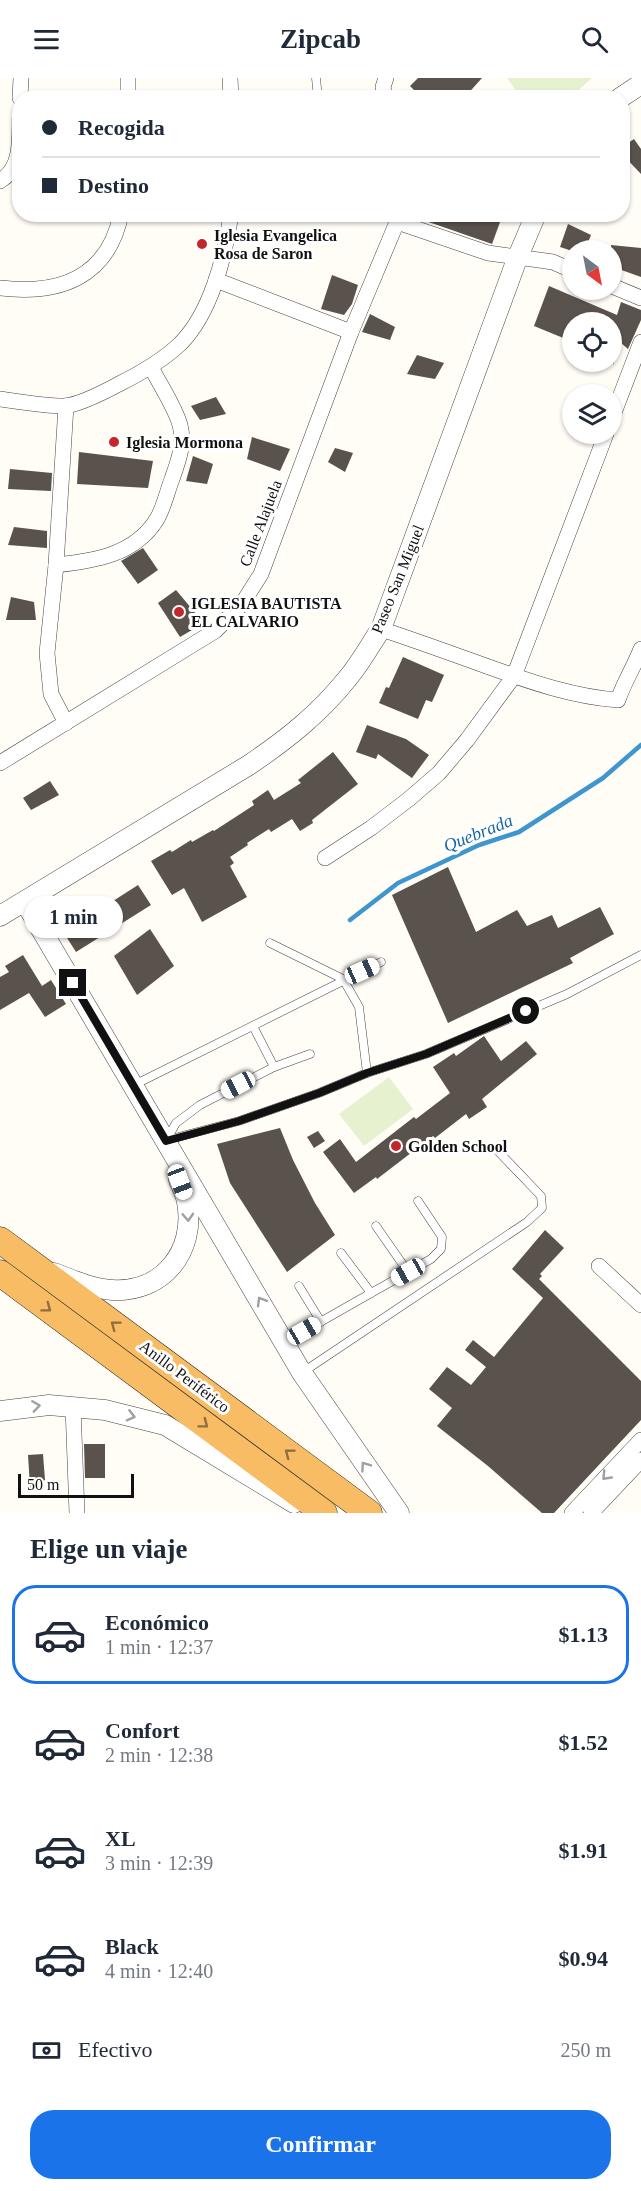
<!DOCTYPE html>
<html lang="es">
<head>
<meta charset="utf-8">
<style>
  body { margin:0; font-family:Georgia,serif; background:#f2f2f3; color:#1f2937; height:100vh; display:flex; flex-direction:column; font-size:22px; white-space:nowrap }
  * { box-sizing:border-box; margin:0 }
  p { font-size:20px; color:#747a83 }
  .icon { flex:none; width:33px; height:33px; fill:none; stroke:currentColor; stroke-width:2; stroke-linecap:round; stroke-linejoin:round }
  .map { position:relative; height:1435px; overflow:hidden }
  .side { display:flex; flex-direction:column; background:#fff; flex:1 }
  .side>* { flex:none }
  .top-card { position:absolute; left:12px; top:12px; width:618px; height:132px; border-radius:24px; box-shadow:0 2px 4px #0004; display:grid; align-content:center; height:132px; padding:0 30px; background:#fff }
  .needle { width:39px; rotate:148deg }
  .buttons { position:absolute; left:562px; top:162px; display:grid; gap:12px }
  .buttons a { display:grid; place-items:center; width:60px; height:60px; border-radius:50%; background:#fff; box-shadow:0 2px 4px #0004; font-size:30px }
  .scale { position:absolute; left:18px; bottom:15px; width:116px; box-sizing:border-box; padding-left:6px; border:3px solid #111; border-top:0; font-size:16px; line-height:21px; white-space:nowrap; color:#111; -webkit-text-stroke:4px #fff; paint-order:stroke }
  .end { position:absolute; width:27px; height:27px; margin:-14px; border:8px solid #111; background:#fff; box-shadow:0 0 0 3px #fff }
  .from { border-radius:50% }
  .bubble { position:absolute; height:42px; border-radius:21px; background:#fff; box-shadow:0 2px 4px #0004; font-size:20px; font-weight:600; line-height:42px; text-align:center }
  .car { position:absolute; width:18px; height:36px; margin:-18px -9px; border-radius:8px; box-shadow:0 0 4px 2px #0007; background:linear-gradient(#fff 24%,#345 0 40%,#fff 0 76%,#345 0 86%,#fff 0) }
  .top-card b { display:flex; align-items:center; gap:21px; height:57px; font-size:22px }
  .top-card b+b { border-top:2px solid #e0e1e3 }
  .top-card i { width:15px; height:15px; background:#1f2937 }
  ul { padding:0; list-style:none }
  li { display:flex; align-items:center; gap:18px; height:99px; margin:0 12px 9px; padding:0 18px; border:3px solid transparent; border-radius:24px }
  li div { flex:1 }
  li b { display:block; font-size:22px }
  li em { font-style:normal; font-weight:600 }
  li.selected { border-color:#1a73e8 }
  li>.icon { width:54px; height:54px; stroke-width:1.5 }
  h2 { padding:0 30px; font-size:27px; line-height:72px }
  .pay { display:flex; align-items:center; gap:15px; height:66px; padding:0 30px; font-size:22px }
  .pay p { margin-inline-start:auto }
  .action { display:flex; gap:12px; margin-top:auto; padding:12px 30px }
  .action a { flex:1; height:69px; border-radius:24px; background:#1a73e8; color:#fff; font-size:24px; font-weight:600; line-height:69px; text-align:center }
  header { display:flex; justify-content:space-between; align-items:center; height:78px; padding:0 30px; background:#fff; font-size:27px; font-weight:600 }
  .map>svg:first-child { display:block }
</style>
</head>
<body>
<header><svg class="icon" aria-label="menu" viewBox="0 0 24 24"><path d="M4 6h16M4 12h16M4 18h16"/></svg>Zipcab<svg class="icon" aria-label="search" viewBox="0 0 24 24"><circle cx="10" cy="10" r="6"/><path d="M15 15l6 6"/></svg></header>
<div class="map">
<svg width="641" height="1435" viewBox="0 0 641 1435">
  <rect width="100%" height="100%" fill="#fffdf5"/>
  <g fill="#e6f2cf">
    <path d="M 507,0 L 592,0 L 571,19 L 521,20 Z"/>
    <path d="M 389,999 L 413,1031 L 364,1068 L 339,1036 Z"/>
  </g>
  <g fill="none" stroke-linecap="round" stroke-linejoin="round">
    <path stroke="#3f96cf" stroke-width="4.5" d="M 350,842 L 398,805 L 479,767 L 519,754 L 603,700 L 641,667"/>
  </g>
  <g fill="#5a524d">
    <path d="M 418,0 L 482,0 L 464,20 L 422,20 L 410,8 Z"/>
    <path d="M 634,61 L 641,71 L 641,96 L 622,76 L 622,69 Z"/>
    <path d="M 423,136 L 503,136 L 492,166 L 420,141 Z"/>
    <path d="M 568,146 L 591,157 L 585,172 L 569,172 L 560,169 Z"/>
    <path d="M 611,167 L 641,170 L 641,199 L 613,189 Z"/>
    <path d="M 332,197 L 358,207 L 352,226 L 344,237 L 321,231 Z"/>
    <path d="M 549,208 L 617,237 L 621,224 L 641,232 L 641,242 L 628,271 L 621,265 L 613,287 L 612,244 L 573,244 L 573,264 L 534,248 Z"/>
    <path d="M 370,236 L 395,249 L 390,262 L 362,254 Z"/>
    <path d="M 417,277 L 444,285 L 435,301 L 407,296 Z"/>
    <path d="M 216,319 L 226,336 L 200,342 L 191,328 Z"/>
    <path d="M 252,359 L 290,371 L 280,393 L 247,381 Z"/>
    <path d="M 335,370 L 353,375 L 345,394 L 328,384 Z"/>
    <path d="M 79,374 L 153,383 L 148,410 L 77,406 Z"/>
    <path d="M 193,378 L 213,386 L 207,406 L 186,403 Z"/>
    <path d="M 10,391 L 52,395 L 51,413 L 8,411 Z"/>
    <path d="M 14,449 L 47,453 L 47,470 L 8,467 Z"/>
    <path d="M 143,470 L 158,492 L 138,506 L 121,483 Z"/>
    <path d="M 176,512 L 202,543 L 192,552 L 180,559 L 158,525 Z"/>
    <path d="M 11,519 L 34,524 L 36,542 L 6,542 Z"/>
    <path d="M 403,579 L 444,597 L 432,624 L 426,622 L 418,641 L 379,625 L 386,609 L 389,610 Z"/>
    <path d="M 367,647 L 406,661 L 429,677 L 412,700 L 378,676 L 376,681 L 356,674 Z"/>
    <path d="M 333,674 L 358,706 L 312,742 L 313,745 L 300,753 L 292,741 L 271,754 L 269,751 L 247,765 L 248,767 L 230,779 L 234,785 L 230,788 L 247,819 L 202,844 L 184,810 L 172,817 L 151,783 L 170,772 L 172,774 L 191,762 L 192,764 L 213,752 L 214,753 L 254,727 L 252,723 L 268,712 L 274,722 L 301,705 L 298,702 Z"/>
    <path d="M 50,703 L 59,717 L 31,732 L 23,720 Z"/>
    <path d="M 448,789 L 476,854 L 517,832 L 527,848 L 552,837 L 558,850 L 600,829 L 614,856 L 570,880 L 573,885 L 448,945 L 392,817 Z"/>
    <path d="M 138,807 L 151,827 L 76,874 L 60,849 L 97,827 L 99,832 Z"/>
    <path d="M 150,851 L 174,888 L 137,917 L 114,878 Z"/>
    <path d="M 23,877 L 42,908 L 51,902 L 66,926 L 45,939 L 29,915 L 0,932 L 0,899 L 9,894 L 5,888 Z"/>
    <path d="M 484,958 L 501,983 L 526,963 L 537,976 L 482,1021 L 487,1029 L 469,1041 L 466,1036 L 435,1060 L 433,1058 L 377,1101 L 376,1099 L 354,1115 L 323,1074 L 340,1061 L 356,1084 L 414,1039 L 416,1041 L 450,1015 L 433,989 L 454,975 L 456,978 Z"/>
    <path d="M 280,1050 L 293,1082 L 315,1125 L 335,1157 L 287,1194 L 230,1105 L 217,1066 Z"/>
    <path d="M 318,1053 L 325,1063 L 314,1070 L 307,1059 Z"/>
    <path d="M 545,1152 L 564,1170 L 540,1196 L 542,1198 L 539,1201 L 641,1303 L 641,1342 L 554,1435 L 542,1435 L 488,1388 L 437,1348 L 452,1330 L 429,1311 L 447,1289 L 471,1307 L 486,1289 L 465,1272 L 473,1262 L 494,1279 L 543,1220 L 512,1191 Z"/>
    <path d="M 84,1366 L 105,1366 L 105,1400 L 85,1400 Z"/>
    <path d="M 43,1376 L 45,1402 L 30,1409 L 28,1377 Z"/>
  </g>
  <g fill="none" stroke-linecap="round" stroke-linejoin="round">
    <g stroke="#444" stroke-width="9">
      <g id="service">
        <path d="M 316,0 L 318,20"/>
        <path d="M 270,865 L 343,901 L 359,929 L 367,995"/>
        <path d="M 253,948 L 274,989"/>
        <path d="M 134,1007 L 381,884"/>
        <path d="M 167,1061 L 176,1045 L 200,1027 L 274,989 L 310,976"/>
        <path d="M 167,1062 L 239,1043 L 319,1015 L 367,995 L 426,976 L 567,916 L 641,877"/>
        <path d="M 376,1148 L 408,1194"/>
        <path d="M 341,1175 L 371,1215"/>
        <path d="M 299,1208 L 321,1244"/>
        <path d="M 285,1264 L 431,1181 L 441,1171 L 442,1159 L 418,1123"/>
        <path d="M 303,1294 L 527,1144 L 542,1130 L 541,1118 L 494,1069"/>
      </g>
    </g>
    <g stroke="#444" stroke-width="16">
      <g id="minor">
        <path d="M 230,0 L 231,20"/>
        <path d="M 20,20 L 21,0"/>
        <path d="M 128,20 L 128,0"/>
        <path d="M 385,20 L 383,9 L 386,0"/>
        <path d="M 0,103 C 23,89 19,61 20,37"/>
        <path d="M 397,144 L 488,175 L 553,184 L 573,193"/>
        <path d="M 216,202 L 351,254"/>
        <path d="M 612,208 L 641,220"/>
        <path d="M 0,210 C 59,217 108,200 121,136"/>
        <path d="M 0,321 C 21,324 43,328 64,328 C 78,327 106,313 119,306 C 141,295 162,283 180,266 C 211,235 225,179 231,136"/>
        <path d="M 66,328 L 56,487 L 47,575 L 51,616 L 66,645"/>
        <path d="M 612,340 L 641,264"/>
        <path d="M 56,487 C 94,483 135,477 157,441 C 164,429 167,414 172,401 C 178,384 185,366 180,347 C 175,329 160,307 151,289"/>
        <path d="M 381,551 C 417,563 453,576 489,589 C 531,604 574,619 618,622 C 624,604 634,589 641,571"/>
        <path d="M 0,685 L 215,553 L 242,526 L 261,496 L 351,254 L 397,144 L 396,136"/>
        <path d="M 325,780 L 371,750 L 409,721 L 439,695 L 467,662 L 514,598 L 606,356"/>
        <path d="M 599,1188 L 641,1227"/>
        <path d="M 73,1329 L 77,1435"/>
        <path d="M 572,1435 L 641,1362"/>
        <path d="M 591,1435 L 641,1382"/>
      </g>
    </g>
    <g stroke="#444" stroke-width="21">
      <g id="tertiary">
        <path d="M 620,20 L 641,6"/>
        <path d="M 25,824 L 302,1295 L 399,1435"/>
        <path d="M 0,838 L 249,687 C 286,662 319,636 347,601 C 360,586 370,567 381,551 L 517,181 L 536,136"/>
        <path d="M 54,1195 C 73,1202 92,1211 112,1212 C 163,1215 196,1173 187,1124 C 186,1117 182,1109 179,1102"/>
        <path d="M 0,1333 L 49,1327 L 105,1332 L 165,1347 L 294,1425"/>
      </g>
    </g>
    <g stroke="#222" stroke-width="27">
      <g id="trunk">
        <path d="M 0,1162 L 369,1435"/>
        <path d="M 0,1195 L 324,1435"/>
      </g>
    </g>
    <use href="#service" stroke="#fff" stroke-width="8"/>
    <use href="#minor" stroke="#fff" stroke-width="15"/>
    <use href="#tertiary" stroke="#fff" stroke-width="20"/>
    <use href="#trunk" stroke="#f7bc64" stroke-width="26"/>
  </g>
  <defs><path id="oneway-chevron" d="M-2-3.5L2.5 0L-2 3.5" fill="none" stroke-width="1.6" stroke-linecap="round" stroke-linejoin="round" transform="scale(1.5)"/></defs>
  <g stroke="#a0a0a0">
    <use href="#oneway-chevron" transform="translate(188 1139) rotate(87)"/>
    <use href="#oneway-chevron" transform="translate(261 1223) rotate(-121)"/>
    <use href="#oneway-chevron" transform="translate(36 1328) rotate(-8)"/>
    <use href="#oneway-chevron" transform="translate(131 1338) rotate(14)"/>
    <use href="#oneway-chevron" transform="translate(365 1388) rotate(-125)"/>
    <use href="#oneway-chevron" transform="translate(606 1398) rotate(134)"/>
  </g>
  <g stroke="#906f3f">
    <use href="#oneway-chevron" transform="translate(47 1230) rotate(37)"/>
    <use href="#oneway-chevron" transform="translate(115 1247) rotate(-143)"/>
    <use href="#oneway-chevron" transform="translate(204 1346) rotate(37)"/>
    <use href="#oneway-chevron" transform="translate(289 1375) rotate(-143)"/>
  </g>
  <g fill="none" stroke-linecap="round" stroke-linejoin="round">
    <path stroke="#111" stroke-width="8" d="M 73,905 L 166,1063 L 239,1043 L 319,1015 L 367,995 L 426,976 L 526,933"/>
  </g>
  <g fill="#c4262e" stroke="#fff" stroke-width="2">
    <circle cx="202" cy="166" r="6"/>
    <circle cx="114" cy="364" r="6"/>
    <circle cx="179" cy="534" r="6"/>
    <circle cx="396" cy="1068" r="6"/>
  </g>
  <g text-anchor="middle" stroke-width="6" stroke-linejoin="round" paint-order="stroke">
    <g font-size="16" font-weight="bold" fill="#111" stroke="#fff" text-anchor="start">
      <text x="214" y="163">Iglesia Evangelica<tspan x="214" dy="18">Rosa de Saron</tspan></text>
      <text x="126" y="370">Iglesia Mormona</text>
      <text x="191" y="531">IGLESIA BAUTISTA<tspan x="191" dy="18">EL CALVARIO</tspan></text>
      <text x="408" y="1074">Golden School</text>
    </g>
    <g font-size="16" fill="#111" stroke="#fff">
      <text transform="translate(260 445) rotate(-69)" y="6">Calle Alajuela</text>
      <text transform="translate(397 501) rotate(-68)" y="6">Paseo San Miguel</text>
      <text transform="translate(185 1298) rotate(37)" y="6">Anillo Periférico</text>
    </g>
    <g font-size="18" font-style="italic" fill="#1768a6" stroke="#fff">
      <text transform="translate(478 755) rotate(-22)" y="6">Quebrada</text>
    </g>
  </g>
</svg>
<div class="buttons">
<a><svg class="needle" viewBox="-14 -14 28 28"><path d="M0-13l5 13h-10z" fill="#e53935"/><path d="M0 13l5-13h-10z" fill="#747a83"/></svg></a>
<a><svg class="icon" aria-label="locate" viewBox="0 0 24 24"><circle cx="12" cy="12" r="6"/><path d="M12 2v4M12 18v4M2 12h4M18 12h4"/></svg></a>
<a><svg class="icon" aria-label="layers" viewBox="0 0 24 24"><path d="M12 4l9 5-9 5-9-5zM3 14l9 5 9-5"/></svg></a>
</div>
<div class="scale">50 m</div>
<i class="end from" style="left:526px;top:933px"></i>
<i class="end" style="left:73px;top:905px"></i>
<div class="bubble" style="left:24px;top:818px;width:99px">1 min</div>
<i class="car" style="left:362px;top:893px;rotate:66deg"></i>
<i class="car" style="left:238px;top:1007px;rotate:242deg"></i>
<i class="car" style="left:180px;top:1104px;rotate:159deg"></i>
<i class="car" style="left:408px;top:1194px;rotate:241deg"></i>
<i class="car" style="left:304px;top:1253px;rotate:60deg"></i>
<div class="top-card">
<b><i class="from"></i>Recogida</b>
<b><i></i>Destino</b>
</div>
</div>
<section class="side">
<h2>Elige un viaje</h2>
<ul>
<li class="selected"><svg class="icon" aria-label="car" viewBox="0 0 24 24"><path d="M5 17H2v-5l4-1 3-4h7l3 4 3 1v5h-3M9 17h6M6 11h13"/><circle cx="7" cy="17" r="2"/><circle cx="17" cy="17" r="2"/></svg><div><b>Económico</b><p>1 min · 12:37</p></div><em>$1.13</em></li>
<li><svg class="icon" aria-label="car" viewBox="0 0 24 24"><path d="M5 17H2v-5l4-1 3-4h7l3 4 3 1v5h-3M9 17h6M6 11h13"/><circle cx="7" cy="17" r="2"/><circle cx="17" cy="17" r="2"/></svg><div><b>Confort</b><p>2 min · 12:38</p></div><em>$1.52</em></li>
<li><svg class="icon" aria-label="car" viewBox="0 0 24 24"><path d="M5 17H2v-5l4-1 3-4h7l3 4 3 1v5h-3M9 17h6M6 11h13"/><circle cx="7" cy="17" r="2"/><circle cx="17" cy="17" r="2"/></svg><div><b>XL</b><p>3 min · 12:39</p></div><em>$1.91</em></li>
<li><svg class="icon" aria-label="car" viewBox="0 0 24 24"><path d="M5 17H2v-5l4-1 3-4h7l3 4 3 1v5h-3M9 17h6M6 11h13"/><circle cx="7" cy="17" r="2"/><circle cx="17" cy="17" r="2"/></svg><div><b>Black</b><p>4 min · 12:40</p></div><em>$0.94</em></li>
</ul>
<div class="pay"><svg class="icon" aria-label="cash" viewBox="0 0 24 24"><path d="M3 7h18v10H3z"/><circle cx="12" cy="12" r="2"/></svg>Efectivo<p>250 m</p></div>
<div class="action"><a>Confirmar</a></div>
</section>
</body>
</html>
